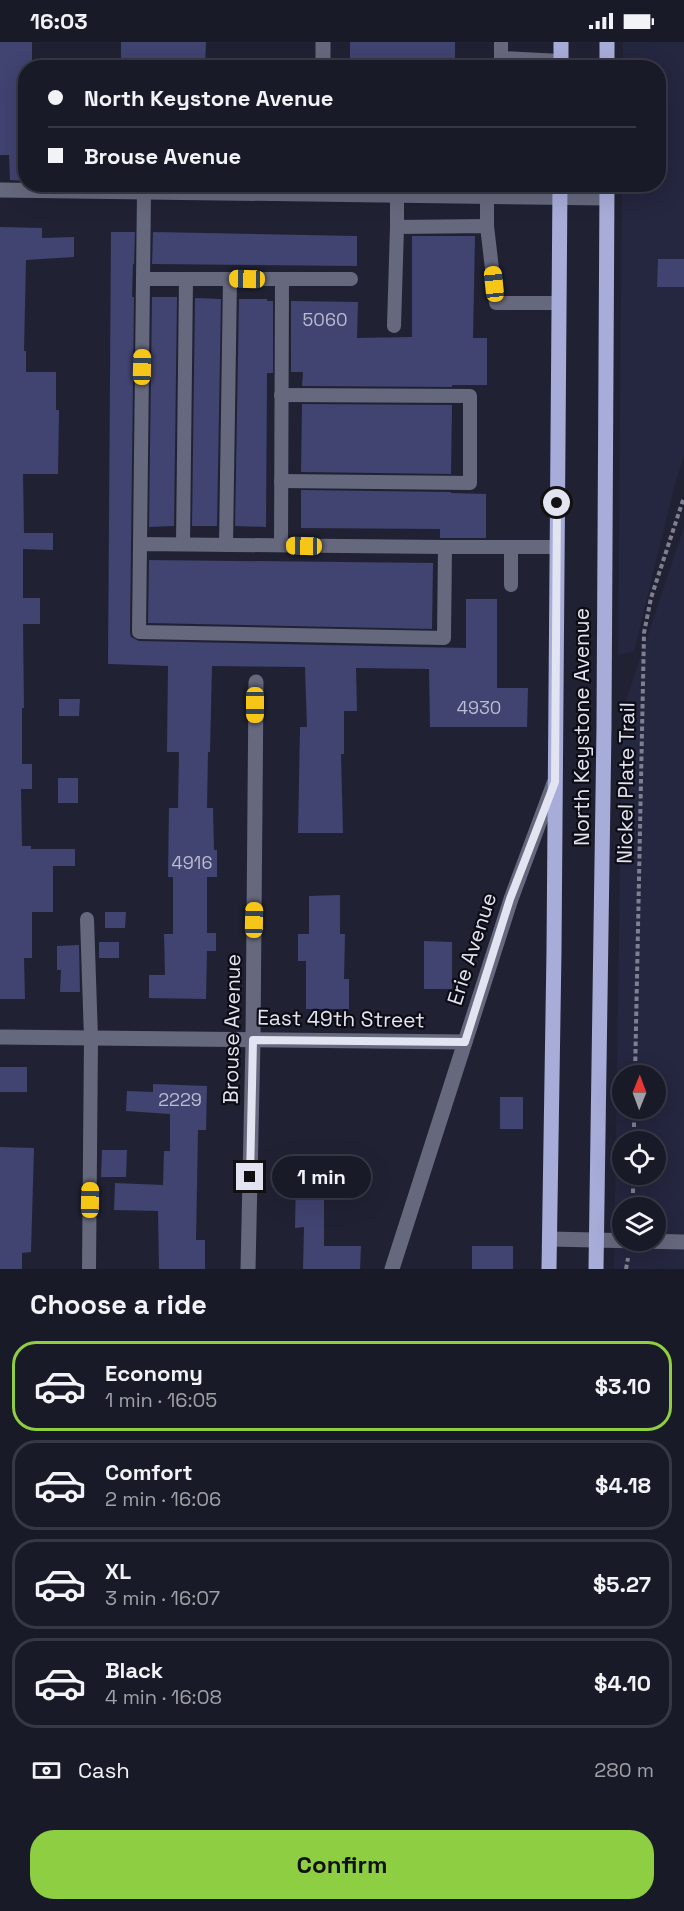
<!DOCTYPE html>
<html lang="en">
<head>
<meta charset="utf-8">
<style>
  body { margin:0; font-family:"Space Grotesk",sans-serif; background:#252733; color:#f1f3f6; height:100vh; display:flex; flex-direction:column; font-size:22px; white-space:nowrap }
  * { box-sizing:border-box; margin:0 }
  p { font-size:20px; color:#9fa1a7 }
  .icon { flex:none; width:33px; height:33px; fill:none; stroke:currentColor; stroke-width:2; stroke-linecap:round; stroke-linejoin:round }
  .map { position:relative; height:1227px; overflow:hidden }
  .panel { display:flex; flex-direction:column; background:#181a27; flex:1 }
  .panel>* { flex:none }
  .hud { position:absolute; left:18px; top:18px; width:648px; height:132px; border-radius:24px; box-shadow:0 6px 24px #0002,0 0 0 2px #363844; display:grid; align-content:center; height:132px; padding:0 30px; background:#181a27 }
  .needle { width:39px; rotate:1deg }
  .tools { position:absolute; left:612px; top:1023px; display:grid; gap:12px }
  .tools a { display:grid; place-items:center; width:54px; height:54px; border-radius:50%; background:#181a27; box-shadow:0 6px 24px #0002,0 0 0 2px #363844; font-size:30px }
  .end { position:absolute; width:27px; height:27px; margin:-14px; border:8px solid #e3e4f1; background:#111; box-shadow:0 0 0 3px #111 }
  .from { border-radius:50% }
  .bubble { position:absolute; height:42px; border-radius:21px; background:#181a27; box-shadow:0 6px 24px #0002,0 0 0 2px #363844; font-size:20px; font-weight:600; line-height:42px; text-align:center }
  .car { position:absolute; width:18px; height:36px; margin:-18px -9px; border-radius:8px; box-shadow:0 0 4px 2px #0007; background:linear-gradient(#f5c518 24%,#345 0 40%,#f5c518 0 76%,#345 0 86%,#f5c518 0) }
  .hud b { display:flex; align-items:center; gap:21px; height:57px; font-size:22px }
  .hud b+b { border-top:2px solid #363844 }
  .hud i { width:15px; height:15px; background:#f1f3f6 }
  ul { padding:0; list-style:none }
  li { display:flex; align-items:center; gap:18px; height:90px; margin:0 12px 9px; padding:0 18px; border:3px solid #363844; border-radius:24px }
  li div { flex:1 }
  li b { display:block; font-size:22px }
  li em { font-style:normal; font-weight:600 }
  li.active { border-color:#8ece43 }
  li>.icon { width:54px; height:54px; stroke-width:1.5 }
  h2 { padding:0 30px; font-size:27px; line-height:72px }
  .pay { display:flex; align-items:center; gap:15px; height:66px; padding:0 30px; font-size:22px }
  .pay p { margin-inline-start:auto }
  .cta { display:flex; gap:12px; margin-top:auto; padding:12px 30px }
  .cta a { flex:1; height:69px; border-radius:24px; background:#8ece43; color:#111; font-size:24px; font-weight:600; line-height:69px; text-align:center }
  .status { display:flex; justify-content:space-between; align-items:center; height:42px; padding:0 30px; background:#181a27; direction:ltr }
  .status svg { height:16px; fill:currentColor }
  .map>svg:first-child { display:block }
</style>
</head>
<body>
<div class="status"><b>16:03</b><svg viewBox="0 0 49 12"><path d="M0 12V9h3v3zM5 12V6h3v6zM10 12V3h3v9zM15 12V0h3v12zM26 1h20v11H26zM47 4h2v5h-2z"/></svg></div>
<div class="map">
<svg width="684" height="1227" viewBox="0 0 684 1227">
  <rect width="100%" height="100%" fill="#202234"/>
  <g fill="#25263f" fill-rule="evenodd">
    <path d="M 623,0 L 684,0 L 684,414 L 675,442 L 634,609 L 618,613 L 622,143 L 658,142 L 658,26 L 623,25 Z"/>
    <path d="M 684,485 L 684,1227 L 614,1227 L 622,682 L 625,662 ZM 622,1034 L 656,1034 L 656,1066 L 622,1066 ZM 622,1100 L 656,1100 L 656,1132 L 622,1132 ZM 622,1166 L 656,1166 L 656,1198 L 622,1198 Z"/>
  </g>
  <g fill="#414370">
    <path d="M 0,0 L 32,0 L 32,26 L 26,26 L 26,139 L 10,138 L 9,113 L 0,113 Z"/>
    <path d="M 121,0 L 206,0 L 205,26 L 121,26 Z"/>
    <rect x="350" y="0" width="105" height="26"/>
    <path d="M 0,185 L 42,186 L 42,196 L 74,195 L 74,215 L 26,218 L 24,309 L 26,309 L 26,330 L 56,330 L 56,368 L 59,368 L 58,432 L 23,432 L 24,491 L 53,491 L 53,508 L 23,507 L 23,556 L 40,556 L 40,582 L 23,582 L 24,666 L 22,666 L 22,722 L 32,722 L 32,747 L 21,747 L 22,804 L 31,804 L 31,807 L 75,807 L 75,824 L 53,824 L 53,870 L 32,870 L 32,916 L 24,916 L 25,957 L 0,957 Z"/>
    <path d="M 111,190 L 135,190 L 134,222 L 133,222 L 132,255 L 134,255 L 130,590 L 131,595 L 139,599 L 466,606 L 466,557 L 497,557 L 497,646 L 528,646 L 527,685 L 430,685 L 429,627 L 356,626 L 357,669 L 344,669 L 344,712 L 341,712 L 343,791 L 298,791 L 300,685 L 307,685 L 305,625 L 212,624 L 210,710 L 208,710 L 207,766 L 213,766 L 214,808 L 217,808 L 217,835 L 207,835 L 207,891 L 216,891 L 216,909 L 207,909 L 206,957 L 149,956 L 149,933 L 165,933 L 164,892 L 173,892 L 173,835 L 168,835 L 169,766 L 178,766 L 179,710 L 167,710 L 168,624 L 108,622 Z"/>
    <path d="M 153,190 L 357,194 L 357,224 L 152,222 Z"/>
    <path d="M 412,194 L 475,194 L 473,296 L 487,296 L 487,343 L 452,343 L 452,345 L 302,344 L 303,330 L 291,330 L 291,259 L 358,260 L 357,296 L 412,295 Z"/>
    <path d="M 658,217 L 684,217 L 684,245 L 657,245 Z"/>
    <path d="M 152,255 L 177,255 L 174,484 L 149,485 Z"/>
    <path d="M 195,256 L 221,257 L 217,484 L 192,484 Z"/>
    <path d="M 239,257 L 267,257 L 267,259 L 273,259 L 273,331 L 267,331 L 266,485 L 235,484 Z"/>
    <path d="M 302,362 L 452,363 L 451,432 L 301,430 Z"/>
    <path d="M 301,448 L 451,450 L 451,451 L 486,452 L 486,496 L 440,496 L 440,487 L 301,486 Z"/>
    <path d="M 149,518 L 433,521 L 432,587 L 148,581 Z"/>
    <path d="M 59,657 L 80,657 L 79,674 L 59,674 Z"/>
    <rect x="58" y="736" width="20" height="25"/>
    <path d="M 340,853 L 340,892 L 345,892 L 344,937 L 349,937 L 349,967 L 306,967 L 306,919 L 298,919 L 298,892 L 309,892 L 309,854 Z"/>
    <path d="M 105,870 L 126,870 L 125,886 L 105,886 Z"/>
    <path d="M 424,899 L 452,900 L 452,947 L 424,947 Z"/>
    <rect x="99" y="900" width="20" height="16"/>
    <path d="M 79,903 L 80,950 L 60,950 L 61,928 L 57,928 L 57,904 Z"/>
    <rect x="0" y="1025" width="27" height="25"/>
    <path d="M 153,1042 L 207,1044 L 206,1088 L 198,1088 L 196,1198 L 205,1198 L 205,1227 L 159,1227 L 158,1169 L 114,1168 L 115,1141 L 163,1143 L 164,1109 L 170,1109 L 170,1072 L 126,1069 L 127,1049 L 153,1050 Z"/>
    <rect x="500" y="1055" width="23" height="32"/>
    <path d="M 0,1105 L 34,1106 L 31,1210 L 22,1211 L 22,1227 L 0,1227 Z"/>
    <path d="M 102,1108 L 127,1108 L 126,1135 L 101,1135 Z"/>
    <path d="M 296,1138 L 324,1138 L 324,1204 L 361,1204 L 360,1227 L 303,1227 L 304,1185 L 295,1186 Z"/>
    <rect x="472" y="1204" width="41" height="23"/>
  </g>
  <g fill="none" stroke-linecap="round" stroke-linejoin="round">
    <g stroke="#7e808f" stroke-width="4" stroke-dasharray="4.5 3" stroke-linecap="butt">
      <path d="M 635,1034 L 644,591 L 651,556 L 684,455"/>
      <path d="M 634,1100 L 634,1066"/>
      <path d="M 633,1166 L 633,1132"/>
      <path d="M 626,1227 L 628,1216"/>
    </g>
    <g stroke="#66687d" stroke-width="14">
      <path d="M 501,0 L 501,16 L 561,19"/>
      <path d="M 397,153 L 397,185"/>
      <path d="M 487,154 L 487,184"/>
      <path d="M 144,237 L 351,237"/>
      <path d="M 394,284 L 397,185 L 487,184 L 496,261 L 559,261"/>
      <path d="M 281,439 L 470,441 L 470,354 L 281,353"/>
      <path d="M 140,502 L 144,150"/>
      <path d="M 183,502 L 186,237"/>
      <path d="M 226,503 L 230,237"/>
      <path d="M 281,503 L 282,237"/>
      <path d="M 445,505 L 444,596 L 139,590 L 140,502 C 242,503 343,504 445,505 L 557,505"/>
      <path d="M 511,543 L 511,505"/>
      <path d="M 87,877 L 91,996 L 89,1227"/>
    </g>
    <g stroke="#66687d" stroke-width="15">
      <path d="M 323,26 L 323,0"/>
      <path d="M 0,148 L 606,156"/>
      <path d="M 0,995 L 465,1000"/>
      <path d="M 550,1197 L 684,1200"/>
      <path d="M 248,1227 L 253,998 L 256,640"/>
      <path d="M 392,1227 L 511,857 L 554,741"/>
    </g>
    <g stroke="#a8acd9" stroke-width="15">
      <path d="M 561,26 L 561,0"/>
      <path d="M 607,26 L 607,0"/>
      <path d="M 549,1227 L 554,909 L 560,142"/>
      <path d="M 596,1227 L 604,685 L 607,142"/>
    </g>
  </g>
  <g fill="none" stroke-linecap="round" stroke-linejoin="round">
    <path stroke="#e3e4f1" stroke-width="8" d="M 250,1135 L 253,998 L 465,1000 L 510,857 L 555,740 L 557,461"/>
  </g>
  <g text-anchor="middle" stroke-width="4.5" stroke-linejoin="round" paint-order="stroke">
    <g font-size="18" fill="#babcd1">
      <text x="325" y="284">5060</text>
      <text x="479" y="672">4930</text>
      <text x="192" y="827">4916</text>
      <text x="180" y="1064">2229</text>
    </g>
    <g font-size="21" fill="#e3e4f1" stroke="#0b0c14">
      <text transform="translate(582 685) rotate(-90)" y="7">North Keystone Avenue</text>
      <text transform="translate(626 741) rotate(-89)" y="7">Nickel Plate Trail</text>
      <text transform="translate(472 907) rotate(-72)" y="7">Erie Avenue</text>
      <text transform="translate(341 977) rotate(1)" y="7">East 49th Street</text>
      <text transform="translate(232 987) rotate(-89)" y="7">Brouse Avenue</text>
    </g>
  </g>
</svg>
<div class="tools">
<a><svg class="needle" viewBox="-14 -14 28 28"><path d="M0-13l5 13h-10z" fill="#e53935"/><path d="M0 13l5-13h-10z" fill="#9fa1a7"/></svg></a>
<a><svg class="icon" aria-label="locate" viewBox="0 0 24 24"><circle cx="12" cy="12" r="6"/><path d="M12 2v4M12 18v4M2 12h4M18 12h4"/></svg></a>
<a><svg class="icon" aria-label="layers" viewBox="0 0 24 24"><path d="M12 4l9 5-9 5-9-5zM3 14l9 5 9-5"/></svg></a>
</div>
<i class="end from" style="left:557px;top:461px"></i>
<i class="end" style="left:250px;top:1135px"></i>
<div class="bubble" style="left:272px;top:1114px;width:99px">1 min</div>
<i class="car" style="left:247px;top:237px;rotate:271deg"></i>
<i class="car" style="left:494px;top:242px;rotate:354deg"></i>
<i class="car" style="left:142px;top:325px;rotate:1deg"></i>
<i class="car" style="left:304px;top:504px;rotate:271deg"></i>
<i class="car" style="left:255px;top:663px;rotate:180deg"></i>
<i class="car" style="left:254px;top:878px;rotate:1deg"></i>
<i class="car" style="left:90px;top:1158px;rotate:1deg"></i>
<div class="hud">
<b><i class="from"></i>North Keystone Avenue</b>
<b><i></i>Brouse Avenue</b>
</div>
</div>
<section class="panel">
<h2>Choose a ride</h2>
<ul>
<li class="active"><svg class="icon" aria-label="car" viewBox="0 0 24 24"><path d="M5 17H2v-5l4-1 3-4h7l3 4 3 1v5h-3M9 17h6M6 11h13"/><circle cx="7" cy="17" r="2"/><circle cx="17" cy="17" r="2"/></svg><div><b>Economy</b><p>1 min · 16:05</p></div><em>$3.10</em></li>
<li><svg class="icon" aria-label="car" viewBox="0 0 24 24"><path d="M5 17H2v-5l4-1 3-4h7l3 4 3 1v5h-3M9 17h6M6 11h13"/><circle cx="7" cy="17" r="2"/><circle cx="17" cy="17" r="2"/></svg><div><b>Comfort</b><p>2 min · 16:06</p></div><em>$4.18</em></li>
<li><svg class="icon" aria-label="car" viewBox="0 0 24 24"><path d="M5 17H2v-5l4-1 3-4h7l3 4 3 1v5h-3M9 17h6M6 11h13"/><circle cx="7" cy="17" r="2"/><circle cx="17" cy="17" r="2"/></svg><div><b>XL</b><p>3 min · 16:07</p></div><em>$5.27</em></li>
<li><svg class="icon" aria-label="car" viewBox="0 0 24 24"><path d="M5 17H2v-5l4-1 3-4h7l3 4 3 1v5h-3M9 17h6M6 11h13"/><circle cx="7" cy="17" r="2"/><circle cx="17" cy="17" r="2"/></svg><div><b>Black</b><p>4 min · 16:08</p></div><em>$4.10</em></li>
</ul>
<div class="pay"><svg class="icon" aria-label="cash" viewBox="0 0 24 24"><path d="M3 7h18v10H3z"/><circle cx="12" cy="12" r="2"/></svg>Cash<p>280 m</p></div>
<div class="cta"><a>Confirm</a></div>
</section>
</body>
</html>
